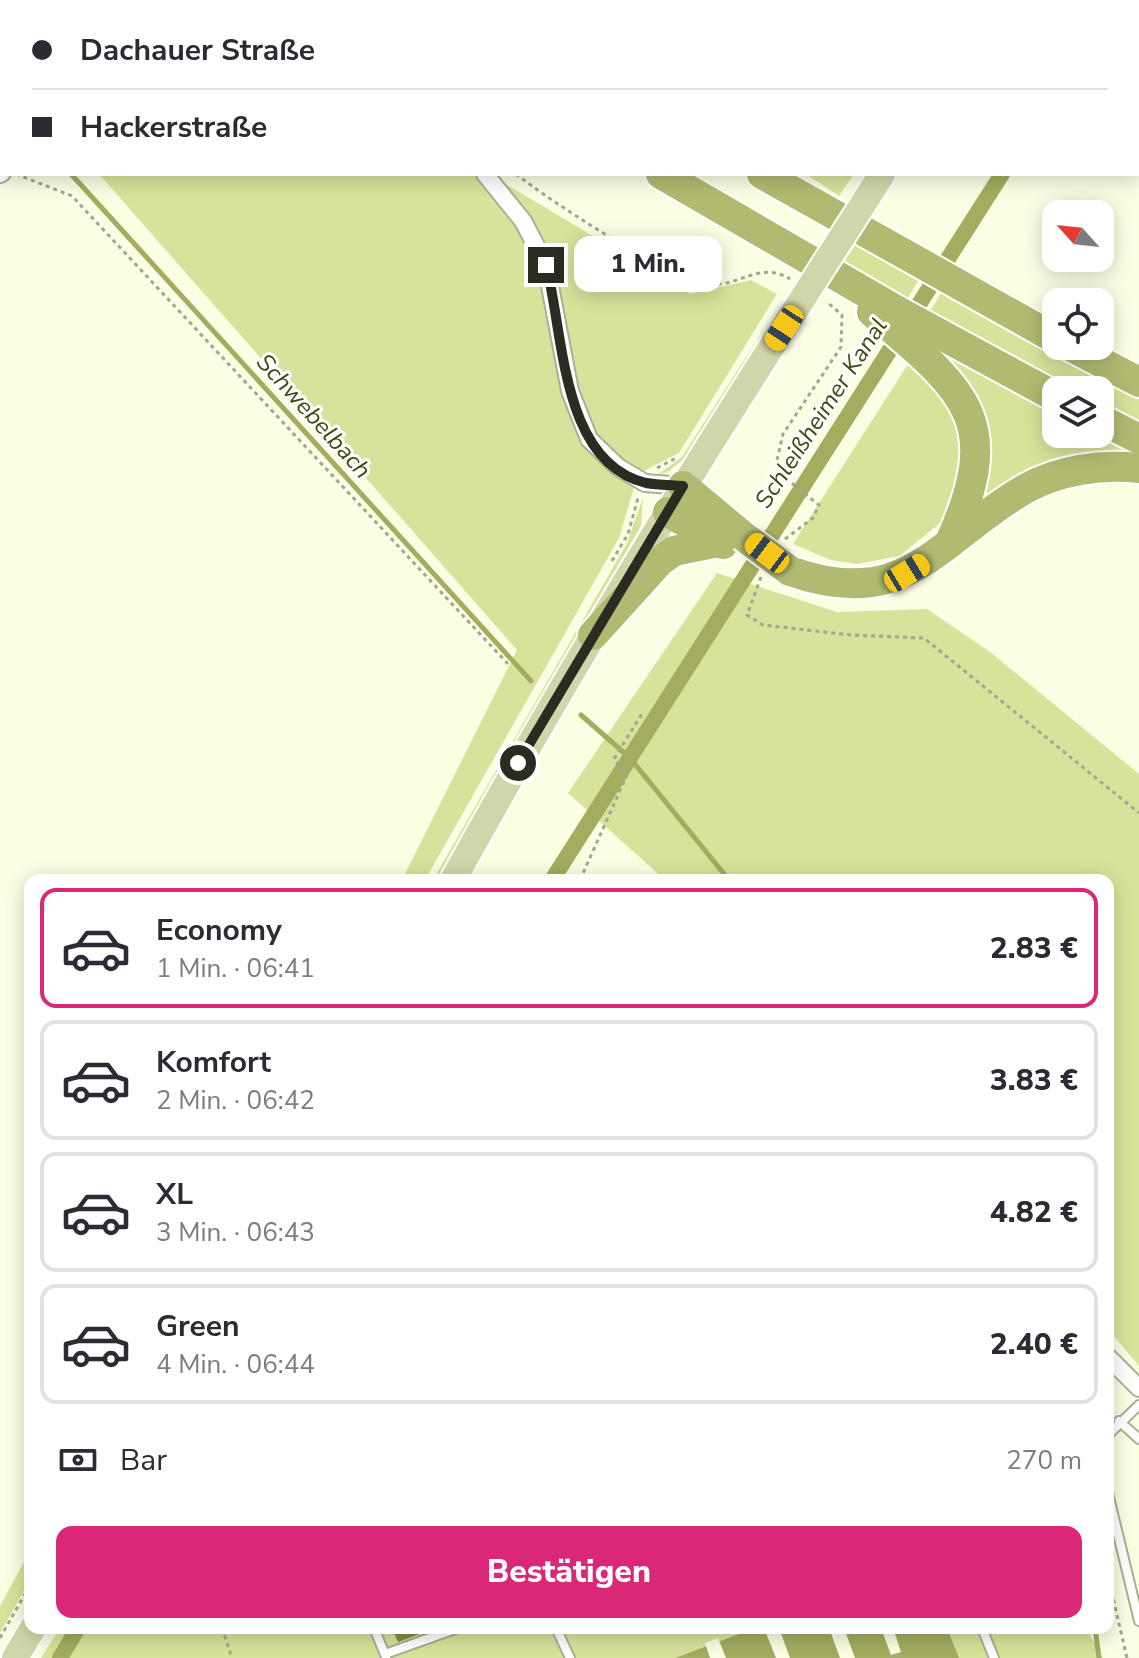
<!DOCTYPE html>
<html lang="de">
<head>
<meta charset="utf-8">
<style>
  body { margin:0; font-family:"Nunito Sans",sans-serif; background:#f2f2f3; color:#2b2b33; height:100vh; display:flex; flex-direction:column; font-size:30px; white-space:nowrap }
  * { box-sizing:border-box; margin:0 }
  p { font-size:26px; color:#7c7c81 }
  .icon { flex:none; width:44px; height:44px; fill:none; stroke:currentColor; stroke-width:2; stroke-linecap:round; stroke-linejoin:round }
  .map { position:relative; flex:1; overflow:hidden }
  .side { position:absolute; left:24px; top:874px; width:1090px; height:760px; display:flex; flex-direction:column; background:#fff; border-radius:16px; box-shadow:0 4px 20px #0003 }
  .side>* { flex:none }
  .banner { position:absolute; left:0px; top:0px; width:1140px; height:176px; box-shadow:0 4px 20px #0003; display:grid; align-content:center; height:176px; padding:0 32px; background:#fff }
  .needle { width:52px; rotate:297deg }
  .controls { position:absolute; left:1042px; top:200px; display:grid; gap:16px }
  .controls a { display:grid; place-items:center; width:72px; height:72px; border-radius:16px; background:#fff; box-shadow:0 4px 20px #0003; font-size:40px }
  .end { position:absolute; width:36px; height:36px; margin:-18px; border:10px solid #2a2b21; background:#fff; box-shadow:0 0 0 4px #fff }
  .from { border-radius:50% }
  .bubble { position:absolute; height:56px; border-radius:16px; background:#fff; box-shadow:0 4px 20px #0003; font-size:26px; font-weight:800; line-height:56px; text-align:center }
  .car { position:absolute; width:24px; height:48px; margin:-24px -12px; border-radius:10px; box-shadow:0 0 6px 2px #0007; background:linear-gradient(#f5c518 24%,#345 0 40%,#f5c518 0 76%,#345 0 86%,#f5c518 0) }
  .banner b { display:flex; align-items:center; gap:28px; height:76px; font-size:30px }
  .banner b+b { border-top:2px solid #e1e1e2 }
  .banner i { width:20px; height:20px; background:#2b2b33 }
  ul { padding:14px 0 0; list-style:none }
  li { display:flex; align-items:center; gap:24px; height:120px; margin:0 16px 12px; padding:0 16px; border:4px solid #e1e1e2; border-radius:16px }
  li div { flex:1 }
  li b { display:block; font-size:30px }
  li em { font-style:normal; font-weight:800 }
  li.active { border-color:#db2777 }
  li>.icon { width:72px; height:72px; stroke-width:1.5 }
  .pay { display:flex; align-items:center; gap:20px; height:88px; padding:0 32px; font-size:30px }
  .pay p { margin-inline-start:auto }
  .primary-button { display:flex; gap:16px; margin-top:auto; padding:16px 32px }
  .primary-button a { flex:1; height:92px; border-radius:16px; background:#db2777; color:#fff; font-size:32px; font-weight:800; line-height:92px; text-align:center }
  .map>svg:first-child { display:block }
</style>
</head>
<body>
<div class="map">
<svg width="1139" height="1658" viewBox="0 0 1139 1658">
  <rect width="100%" height="100%" fill="#fafee3"/>
  <g fill="#d9e29b">
    <path d="M 0,0 L 183,0 L 2,2 L 2,45 Z"/>
    <path d="M 722,0 L 905,0 L 722,2 Z"/>
    <path d="M 99,174 L 489,174 L 690,294 L 751,280 L 777,294 L 679,453 L 638,474 L 619,538 L 425,880 L 402,880 L 517,650 Z"/>
    <path d="M 806,174 L 854,174 L 839,196 Z"/>
    <path d="M 857,243 L 921,276 L 905,303 L 840,267 Z"/>
    <path d="M 943,290 L 1139,394 L 1139,428 L 1100,408 L 1100,390 L 1064,390 L 927,316 Z"/>
    <path d="M 764,329 L 686,457 L 668,472 L 657,475 L 682,457 Z"/>
    <path d="M 933,350 L 1056,414 L 1056,434 L 1093,434 L 1138,458 L 974,518 L 981,499 Z"/>
    <path d="M 912,358 L 964,426 L 968,469 L 948,517 L 899,556 L 857,564 L 831,560 L 793,544 Z"/>
    <path d="M 643,498 L 641,526 L 436,880 L 433,880 L 626,545 Z"/>
    <path d="M 717,573 L 837,612 L 927,609 L 990,652 L 1139,774 L 1139,1366 L 1108,1329 L 1108,880 L 665,880 L 568,793 Z"/>
    <path d="M 30,1551 L 30,1580 L 0,1633 L 0,1606 Z"/>
    <path d="M 60,1628 L 1086,1628 L 1103,1658 L 41,1658 Z"/>
  </g>
  <path fill="#a3ac5f" d="M 755,1628 L 947,1628 L 959,1658 L 675,1658 Z"/>
  <g fill="#fafee3">
    <path d="M 764,1628 L 779,1628 L 790,1658 L 776,1658 Z"/>
    <path d="M 829,1628 L 844,1628 L 855,1658 L 840,1658 Z"/>
    <path d="M 881,1628 L 893,1628 L 901,1652 L 891,1655 Z"/>
    <path d="M 718,1638 L 726,1658 L 710,1658 L 705,1643 Z"/>
  </g>
  <g fill="none" stroke-linecap="round" stroke-linejoin="round">
    <g stroke="#a3ac5f" stroke-width="5">
      <path d="M 0,94 L 2,96"/>
      <path d="M 71,174 L 531,681"/>
      <path d="M 581,715 L 630,758 L 729,880"/>
      <path d="M 1095,1628 L 1099,1658"/>
    </g>
    <g stroke="#a3ac5f" stroke-width="16">
      <path d="M 1111,2 L 1113,0"/>
      <path d="M 552,880 L 1002,174"/>
      <path d="M 60,1658 L 78,1628"/>
    </g>
  </g>
  <path fill="#858d40" d="M 392,1628 L 436,1628 L 398,1642 Z"/>
  <g fill="none" stroke-linecap="round" stroke-linejoin="round">
    <g stroke="#abaf95" stroke-width="12">
      <g id="lane">
        <path d="M 1119,1421 L 1139,1439"/>
        <path d="M 1108,1435 L 1139,1405"/>
        <path d="M 1108,1493 L 1139,1621"/>
        <path d="M 374,1628 L 386,1657"/>
        <path d="M 556,1628 L 570,1658"/>
        <path d="M 982,1628 L 994,1658"/>
        <path d="M 385,1654 L 458,1628"/>
      </g>
    </g>
    <g stroke="#abaf95" stroke-width="20">
      <g id="street">
        <path d="M 0,174 L 2,173"/>
        <path d="M 485,174 L 523,221 L 546,265 L 570,391 L 589,439 L 618,467 L 645,483 L 683,486"/>
        <path d="M 1108,1357 L 1139,1388"/>
      </g>
    </g>
    <g stroke="#fff" stroke-width="30">
      <g id="primary">
        <path d="M 996,2 L 997,0"/>
        <path d="M 865,201 L 882,174"/>
        <path d="M 453,880 C 562,683 679,490 801,301"/>
        <path d="M 15,1658 L 33,1628"/>
      </g>
    </g>
    <g stroke="#fff" stroke-width="34">
      <g id="highway">
        <path d="M 391,0 L 394,2"/>
        <path d="M 485,0 L 488,2"/>
        <path d="M 512,0 L 517,2"/>
        <path d="M 964,0 L 967,2"/>
        <path d="M 650,2 L 655,0"/>
        <path d="M 713,2 L 714,0"/>
        <path d="M 661,174 L 901,313 L 1056,397"/>
        <path d="M 762,174 L 1056,339"/>
        <path d="M 872,312 C 964,390 1006,419 950,542"/>
        <path d="M 1070,346 L 1139,382"/>
        <path d="M 1100,419 L 1139,439"/>
        <path d="M 683,486 L 743,536"/>
        <path d="M 668,512 L 723,544"/>
        <path d="M 790,571 C 907,613 937,540 1025,489 C 1059,470 1101,464 1139,468"/>
        <path d="M 593,635 L 660,561 L 674,551 L 718,542"/>
      </g>
    </g>
    <g stroke="#a3a692" stroke-width="3" stroke-dasharray="4 4" stroke-linecap="butt">
      <path d="M 909,2 L 910,0"/>
      <path d="M 16,174 L 72,196 L 508,664"/>
      <path d="M 516,174 C 550,201 669,279 708,284 C 738,288 760,260 790,279"/>
      <path d="M 657,468 L 678,457"/>
      <path d="M 785,539 L 813,518 L 819,505 L 788,480 L 777,460 L 783,434 L 841,347 L 842,315 L 827,302"/>
      <path d="M 612,561 L 628,534 L 638,498"/>
      <path d="M 761,577 L 747,615 L 763,625 L 851,635 L 924,638 L 1139,813"/>
      <path d="M 580,880 L 627,775 L 614,759 L 643,712"/>
      <path d="M 1108,1576 L 1127,1658"/>
      <path d="M 222,1628 L 232,1658"/>
      <path d="M 0,1638 L 30,1585"/>
    </g>
    <use href="#lane" stroke="#fff" stroke-width="8"/>
    <use href="#street" stroke="#fff" stroke-width="16"/>
    <use href="#primary" stroke="#d1d6aa" stroke-width="26"/>
    <use href="#highway" stroke="#b2ba71" stroke-width="30"/>
    <g stroke="#fff" stroke-width="30" stroke-linecap="butt">
      <path id="primary-bridge" d="M 801,301 L 865,201"/>
    </g>
    <g stroke="#fff" stroke-width="34" stroke-linecap="butt">
      <path id="highway-bridge" d="M 743,536 L 790,571"/>
    </g>
    <use href="#primary-bridge" stroke="#d1d6aa" stroke-width="26"/>
    <use href="#highway-bridge" stroke="#b2ba71" stroke-width="30"/>
  </g>
  <g fill="none" stroke-linecap="round" stroke-linejoin="round">
    <path stroke="#2a2b21" stroke-width="10" d="M 518,763 L 683,486 C 671,485 658,485 646,483 C 560,462 564,332 546,265"/>
  </g>
  <g text-anchor="middle" stroke-width="6" stroke-linejoin="round" paint-order="stroke">
    <g font-size="24" font-style="italic" fill="#44480d" stroke="#fff">
      <text transform="translate(821 413) rotate(-57)" y="8">Schleißheimer Kanal</text>
      <text transform="translate(314 416) rotate(48)" y="8">Schwebelbach</text>
    </g>
  </g>
</svg>
<div class="controls">
<a><svg class="needle" viewBox="-14 -14 28 28"><path d="M0-13l5 13h-10z" fill="#e53935"/><path d="M0 13l5-13h-10z" fill="#7c7c81"/></svg></a>
<a><svg class="icon" aria-label="locate" viewBox="0 0 24 24"><circle cx="12" cy="12" r="6"/><path d="M12 2v4M12 18v4M2 12h4M18 12h4"/></svg></a>
<a><svg class="icon" aria-label="layers" viewBox="0 0 24 24"><path d="M12 4l9 5-9 5-9-5zM3 14l9 5 9-5"/></svg></a>
</div>
<i class="end from" style="left:518px;top:763px"></i>
<i class="end" style="left:546px;top:265px"></i>
<div class="bubble" style="left:574px;top:236px;width:148px">1 Min.</div>
<i class="car" style="left:784px;top:328px;rotate:213deg"></i>
<i class="car" style="left:767px;top:553px;rotate:307deg"></i>
<i class="car" style="left:907px;top:573px;rotate:59deg"></i>
<div class="banner">
<b><i class="from"></i>Dachauer Straße</b>
<b><i></i>Hackerstraße</b>
</div>
<section class="side">
<ul>
<li class="active"><svg class="icon" aria-label="car" viewBox="0 0 24 24"><path d="M5 17H2v-5l4-1 3-4h7l3 4 3 1v5h-3M9 17h6M6 11h13"/><circle cx="7" cy="17" r="2"/><circle cx="17" cy="17" r="2"/></svg><div><b>Economy</b><p>1 Min. · 06:41</p></div><em>2.83 €</em></li>
<li><svg class="icon" aria-label="car" viewBox="0 0 24 24"><path d="M5 17H2v-5l4-1 3-4h7l3 4 3 1v5h-3M9 17h6M6 11h13"/><circle cx="7" cy="17" r="2"/><circle cx="17" cy="17" r="2"/></svg><div><b>Komfort</b><p>2 Min. · 06:42</p></div><em>3.83 €</em></li>
<li><svg class="icon" aria-label="car" viewBox="0 0 24 24"><path d="M5 17H2v-5l4-1 3-4h7l3 4 3 1v5h-3M9 17h6M6 11h13"/><circle cx="7" cy="17" r="2"/><circle cx="17" cy="17" r="2"/></svg><div><b>XL</b><p>3 Min. · 06:43</p></div><em>4.82 €</em></li>
<li><svg class="icon" aria-label="car" viewBox="0 0 24 24"><path d="M5 17H2v-5l4-1 3-4h7l3 4 3 1v5h-3M9 17h6M6 11h13"/><circle cx="7" cy="17" r="2"/><circle cx="17" cy="17" r="2"/></svg><div><b>Green</b><p>4 Min. · 06:44</p></div><em>2.40 €</em></li>
</ul>
<div class="pay"><svg class="icon" aria-label="cash" viewBox="0 0 24 24"><path d="M3 7h18v10H3z"/><circle cx="12" cy="12" r="2"/></svg>Bar<p>270 m</p></div>
<div class="primary-button"><a>Bestätigen</a></div>
</section>
</div>
</body>
</html>
